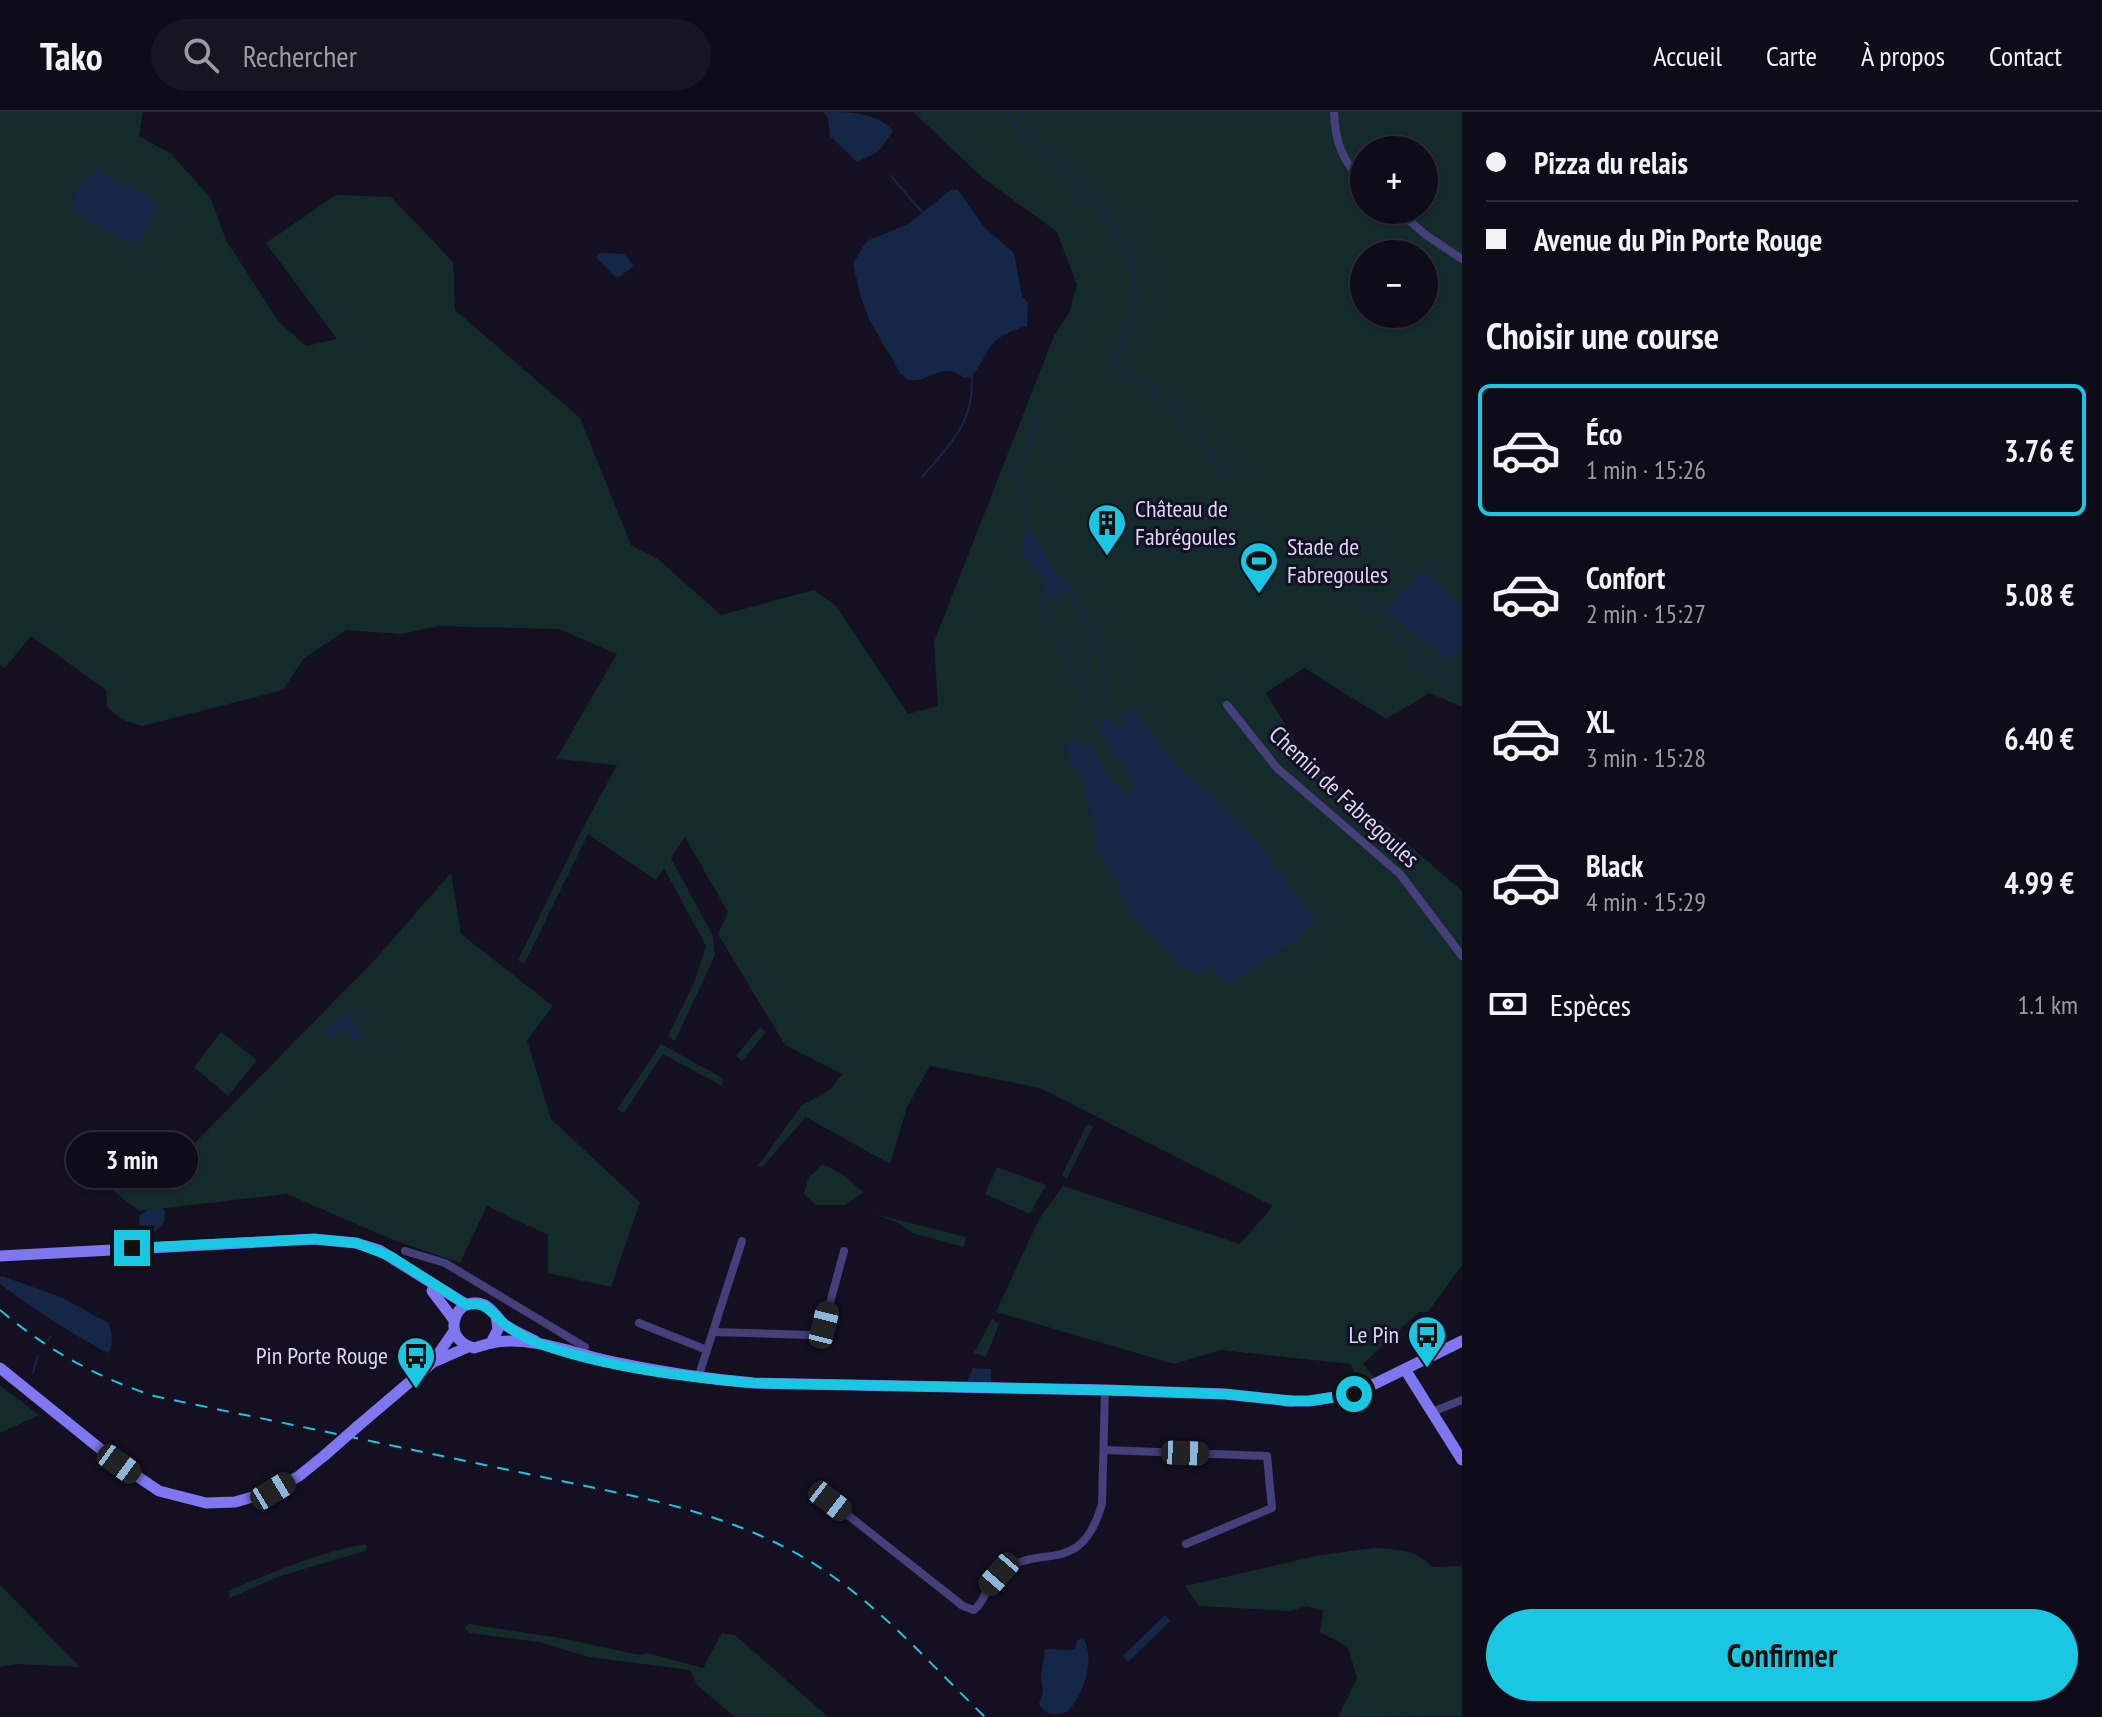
<!DOCTYPE html>
<html lang="fr">
<head>
<meta charset="utf-8">
<style>
  body { margin:0; font-family:"PT Sans Narrow",sans-serif; background:#181523; color:#f1f3f6; height:100vh; display:flex; flex-direction:column; font-size:30px; white-space:nowrap }
  * { box-sizing:border-box; margin:0 }
  p { font-size:26px; color:#9b9ba2 }
  .icon { flex:none; width:44px; height:44px; fill:none; stroke:currentColor; stroke-width:2; stroke-linecap:round; stroke-linejoin:round }
  .map { position:relative; flex:1; overflow:hidden }
  .panel { display:flex; flex-direction:column; background:#0f0c1a; width:640px }
  .panel>* { flex:none }
  .hud { display:grid; align-content:center; height:176px; padding:0 24px; background:#0f0c1a }
  .tools { position:absolute; left:1350px; top:24px; display:grid; gap:16px }
  .tools a { display:grid; place-items:center; width:88px; height:88px; border-radius:50%; background:#0f0c1a; box-shadow:0 2px 6px #0004,0 0 0 2px #2f2c39; font-size:40px }
  .end { position:absolute; width:36px; height:36px; margin:-18px; border:10px solid #19c7e2; background:#111; box-shadow:0 0 0 4px #111 }
  .from { border-radius:50% }
  .bubble { position:absolute; height:56px; border-radius:28px; background:#0f0c1a; box-shadow:0 2px 6px #0004,0 0 0 2px #2f2c39; font-size:26px; font-weight:800; line-height:56px; text-align:center }
  .car { position:absolute; width:24px; height:48px; margin:-24px -12px; border-radius:10px; box-shadow:0 0 6px 2px #0007; background:linear-gradient(#222 24%,#8ab4d8 0 40%,#222 0 76%,#8ab4d8 0 86%,#222 0) }
  .hud b { display:flex; align-items:center; gap:28px; height:76px; font-size:30px }
  .hud b+b { border-top:2px solid #2f2c39 }
  .hud i { width:20px; height:20px; background:#f1f3f6 }
  ul { padding:0; list-style:none }
  li { display:flex; align-items:center; gap:24px; height:132px; margin:0 16px 12px; padding:0 8px; border:4px solid transparent; border-radius:12px }
  li div { flex:1 }
  li b { display:block; font-size:30px }
  li em { font-style:normal; font-weight:800 }
  li.selected { border-color:#19c7e2 }
  li>.icon { width:72px; height:72px; stroke-width:1.5 }
  h2 { padding:0 24px; font-size:36px; line-height:96px }
  .pay { display:flex; align-items:center; gap:20px; height:88px; padding:0 24px; font-size:30px }
  .pay p { margin-inline-start:auto }
  .button { display:flex; gap:16px; margin-top:auto; padding:16px 24px }
  .button a { flex:1; height:92px; border-radius:48px; background:#19c7e2; color:#111; font-size:32px; font-weight:800; line-height:92px; text-align:center }
  header { display:flex; align-items:center; gap:48px; box-sizing:border-box; height:112px; padding:0 40px; background:#0f0c1a; border-bottom:2px solid #2f2c39 }
  header strong { font-size:38px }
  nav { display:flex; gap:44px; margin-inline-start:auto; font-size:28px }
  .search { width:560px; height:72px; background:#181523; display:flex; align-items:center; gap:20px; box-sizing:border-box; padding:0 28px; border-radius:44px; color:#9b9ba2; font-size:30px }
  main { display:flex; flex:1; min-height:0 }
  .map>svg:first-child { display:block }
</style>
</head>
<body>
<header>
<strong>Tako</strong>
<div class="search"><svg class="icon" aria-label="search" viewBox="0 0 24 24"><circle cx="10" cy="10" r="6"/><path d="M15 15l6 6"/></svg>Rechercher</div>
<nav><a>Accueil</a><a>Carte</a><a>À propos</a><a>Contact</a></nav>
</header>
<main>
<div class="map">
<svg width="1462" height="1605" viewBox="0 0 1462 1605">
  <rect width="100%" height="100%" fill="#141022"/>
  <g fill="#142b2b" fill-rule="evenodd">
    <path d="M 0,0 L 143,0 L 139,24 L 171,42 L 210,85 L 227,130 L 279,210 L 306,234 L 337,227 L 266,131 L 336,83 L 391,85 L 453,150 L 455,198 L 580,306 L 631,433 L 659,448 L 721,503 L 814,478 L 836,494 L 908,602 L 938,594 L 934,530 L 1054,224 L 1069,201 L 1077,173 L 1057,120 L 983,66 L 913,0 L 1462,0 L 1462,595 L 1430,581 L 1386,607 L 1304,556 L 1266,581 L 1302,641 L 1462,779 L 1462,1153 L 1428,1200 L 1419,1200 L 1363,1252 L 1376,1267 L 1357,1269 L 1351,1252 L 1221,1238 L 1174,1252 L 996,1200 L 1039,1107 L 1063,1074 L 1240,1132 L 1273,1094 L 1040,976 L 930,954 L 907,995 L 890,1052 L 806,1005 L 762,1055 L 758,1054 L 801,994 L 831,977 L 842,962 L 785,933 L 718,822 L 728,800 L 685,725 L 671,746 L 713,824 L 715,843 L 675,929 L 668,924 L 694,871 L 706,834 L 664,756 L 656,768 L 588,722 L 524,852 L 518,848 L 582,718 L 617,653 L 556,647 L 617,542 L 559,517 L 438,514 L 402,522 L 346,518 L 304,546 L 283,578 L 142,614 L 121,607 L 107,595 L 106,578 L 31,524 L 5,556 L 0,553 ZM 1364,38 L 1424,38 L 1424,98 L 1364,98 ZM 1364,142 L 1424,142 L 1424,202 L 1364,202 Z"/>
    <path d="M 451,761 L 461,822 L 553,894 L 527,928 L 551,1007 L 640,1090 L 611,1175 L 548,1161 L 548,1123 L 487,1094 L 460,1151 L 391,1127 L 287,1082 L 139,1099 L 103,1071 L 176,1050 L 371,852 Z"/>
    <path d="M 760,915 L 766,920 L 742,949 L 736,944 Z"/>
    <path d="M 221,920 L 257,948 L 228,984 L 194,955 Z"/>
    <path d="M 661,932 L 724,967 L 722,974 L 663,942 L 624,1001 L 617,997 Z"/>
    <path d="M 1087,1012 L 1093,1014 L 1067,1066 L 1062,1063 Z"/>
    <path d="M 823,1052 L 843,1063 L 863,1080 L 846,1093 L 816,1093 L 804,1082 L 809,1065 Z"/>
    <path d="M 997,1055 L 1046,1073 L 1030,1102 L 985,1082 Z"/>
    <path d="M 875,1102 L 966,1125 L 964,1135 L 912,1121 L 898,1111 Z"/>
    <path d="M 992,1207 L 999,1212 L 986,1245 L 974,1241 Z"/>
    <path d="M 0,1273 L 2,1275 L 39,1303 L 0,1321 Z"/>
    <path d="M 365,1432 L 367,1435 L 365,1439 L 280,1464 L 230,1486 L 228,1479 C 272,1460 318,1441 365,1432 Z"/>
    <path d="M 1375,1436 C 1397,1437 1417,1438 1432,1455 L 1462,1454 L 1462,1604 L 1338,1605 L 1357,1566 L 1348,1535 L 1320,1520 L 1323,1498 L 1307,1494 L 1290,1499 L 1199,1494 L 1185,1474 L 1321,1443 Z"/>
    <path d="M 0,1473 L 80,1555 L 17,1552 L 0,1555 Z"/>
    <path d="M 468,1512 L 566,1527 L 639,1543 L 647,1541 L 703,1556 L 722,1521 L 735,1523 L 828,1605 L 735,1605 L 697,1573 L 690,1558 L 589,1545 L 539,1530 L 470,1521 L 465,1517 Z"/>
  </g>
  <g fill="#152747">
    <path d="M 823,0 C 849,0 877,0 893,19 L 879,39 L 857,50 L 830,24 L 828,6 Z"/>
    <path d="M 93,60 L 101,60 L 153,88 L 157,95 L 141,128 L 128,130 L 73,98 C 70,86 82,66 93,60 Z"/>
    <path d="M 952,77 L 958,78 L 984,115 L 1014,141 L 1022,184 L 1028,191 L 1027,214 C 984,227 995,234 972,264 L 964,266 C 940,247 932,272 908,268 L 900,261 L 869,207 L 860,182 L 853,151 L 867,129 L 908,112 Z"/>
    <path d="M 600,141 L 624,142 L 634,154 L 619,165 L 615,165 L 596,145 Z"/>
    <path d="M 1027,417 L 1032,419 L 1056,461 L 1069,472 L 1069,478 L 1060,485 L 1051,485 L 1046,481 L 1041,461 C 1025,451 1015,434 1027,417 Z"/>
    <path d="M 1423,458 L 1462,495 L 1462,536 L 1452,548 L 1382,499 Z"/>
    <path d="M 1128,596 L 1135,599 L 1174,651 L 1184,661 L 1210,680 L 1252,724 L 1314,804 C 1308,824 1288,832 1274,843 L 1267,843 L 1254,859 L 1244,862 L 1232,872 L 1222,867 L 1212,855 L 1198,862 L 1178,853 L 1165,837 L 1130,804 L 1117,769 L 1097,736 L 1093,707 L 1083,675 L 1085,670 L 1070,650 L 1064,630 L 1068,628 L 1092,635 C 1103,651 1111,677 1130,683 L 1135,678 C 1132,655 1107,641 1100,618 L 1105,608 L 1111,608 L 1118,618 L 1122,618 L 1121,605 Z"/>
    <path d="M 349,902 L 364,925 L 355,931 L 346,917 L 332,926 L 326,917 Z"/>
    <path d="M 162,1096 L 165,1099 L 164,1110 L 154,1120 L 140,1120 L 139,1104 L 147,1098 Z"/>
    <path d="M 2,1164 L 63,1186 L 108,1211 C 112,1219 114,1232 108,1241 C 70,1221 34,1197 0,1172 L 0,1165 Z"/>
    <path d="M 973,1256 L 991,1257 L 991,1270 L 967,1269 Z"/>
    <path d="M 1165,1503 L 1170,1509 L 1128,1550 L 1123,1544 Z"/>
    <path d="M 1084,1527 C 1095,1550 1084,1582 1067,1600 C 1054,1604 1046,1604 1039,1592 L 1043,1580 L 1041,1565 L 1045,1537 L 1071,1538 L 1076,1536 L 1077,1528 Z"/>
  </g>
  <g fill="none" stroke-linecap="round" stroke-linejoin="round">
    <g stroke="#152747" stroke-width="2">
      <path d="M 1001,0 L 1113,114 L 1131,152 L 1136,186 L 1128,219 L 1115,246 L 1116,251 L 1143,273"/>
      <path d="M 891,64 L 922,100"/>
      <path d="M 1150,279 L 1185,312"/>
      <path d="M 1189,317 L 1231,361"/>
      <path d="M 922,365 C 951,331 974,311 972,263"/>
      <path d="M 1027,416 L 1028,400 L 1016,366 L 1016,357 L 1028,338 L 1039,296"/>
      <path d="M 1069,479 C 1099,520 1102,544 1108,593"/>
      <path d="M 1351,480 L 1374,499"/>
      <path d="M 1047,482 L 1041,489 L 1091,599"/>
      <path d="M 1382,507 C 1404,529 1433,566 1462,577"/>
      <path d="M 1094,606 L 1100,618"/>
      <path d="M 48,1228 L 51,1224"/>
      <path d="M 33,1260 L 38,1244"/>
    </g>
    <g stroke="#45407b" stroke-width="8">
      <path d="M 1334,0 C 1335,29 1342,50 1364,70"/>
      <path d="M 1397,98 L 1426,123 L 1462,147"/>
      <path d="M 1227,593 L 1277,656 L 1400,762 L 1462,844"/>
      <path d="M 405,1139 L 445,1151 L 585,1235"/>
      <path d="M 639,1211 L 707,1238"/>
      <path d="M 713,1220 L 810,1223 L 824,1213 L 844,1139"/>
      <path d="M 698,1266 L 742,1129"/>
      <path d="M 1432,1300 L 1462,1288"/>
      <path d="M 1104,1338 L 1267,1344 L 1272,1396 L 1186,1432"/>
      <path d="M 830,1389 L 963,1494 L 974,1498 C 986,1489 986,1472 999,1462 C 1040,1428 1080,1468 1102,1392 L 1105,1278"/>
    </g>
    <g stroke="#7f77f0" stroke-width="11">
      <path d="M 0,1144 L 314,1127 L 356,1131 L 379,1138 L 467,1193"/>
      <path d="M 432,1179 L 454,1208"/>
      <path d="M 496,1203 L 498,1217 L 491,1231 L 474,1236 C 438,1227 456,1180 485,1193 C 492,1197 497,1205 503,1211 C 512,1219 526,1224 537,1230"/>
      <path d="M 491,1231 C 531,1223 575,1242 613,1250 C 660,1260 706,1267 754,1271 L 1105,1278 L 1225,1282 L 1291,1289"/>
      <path d="M 436,1249 L 468,1235"/>
      <path d="M 0,1256 L 119,1352 L 159,1379 L 206,1391 L 235,1390 L 273,1379 L 299,1364 L 325,1343"/>
      <path d="M 1406,1259 L 1462,1348"/>
      <path d="M 1286,1289 L 1309,1289 L 1354,1282 L 1462,1229"/>
      <path d="M 358,1314 L 432,1251 L 454,1219"/>
    </g>
    <path stroke="#19c7e2" stroke-width="2" stroke-dasharray="12 10" stroke-linecap="butt" d="M 0,1198 C 46,1237 96,1265 154,1284 L 629,1383 C 697,1398 763,1418 822,1457 C 883,1497 933,1555 985,1605"/>
    <path stroke="#7f77f0" stroke-width="11" d="M 325,1343 L 358,1314"/>
  </g>
  <g fill="none" stroke-linecap="round" stroke-linejoin="round">
    <path stroke="#19c7e2" stroke-width="10" d="M 132,1136 L 314,1127 L 356,1131 L 390,1144 L 467,1193 C 488,1188 492,1204 507,1214 C 518,1222 533,1230 546,1234 C 610,1256 686,1265 754,1271 L 1105,1278 L 1225,1282 L 1291,1289 L 1309,1289 L 1354,1282"/>
  </g>
  <defs>
    <g id="building-pin" transform="scale(2)"><path d="M0 17L-7.5 6A9.5 9.5 0 1 1 7.5 6Z" fill="#19c7e2" stroke="#141022"/><path d="M-4-6H4V6H1V3H-1V6H-4ZM-2.5-4.3h1.7v1.8h-1.7ZM.8-4.3h1.7v1.8H.8ZM-2.5-1h1.7V.8h-1.7ZM.8-1h1.7V.8H.8Z" fill="#111"/></g>
    <g id="stadium-pin" transform="scale(2)"><path d="M0 17L-7.5 6A9.5 9.5 0 1 1 7.5 6Z" fill="#19c7e2" stroke="#141022"/><path d="M0-5a6.5 5 0 1 0 0 10a6.5 5 0 1 0 0-10ZM-3.5-1.8h7v3.6h-7Z" fill="#111"/></g>
    <g id="bus-pin" transform="scale(2)"><path d="M0 17L-7.5 6A9.5 9.5 0 1 1 7.5 6Z" fill="#19c7e2" stroke="#141022"/><path d="M-5-6H5V4H4V6H2V4H-2V6H-4V4H-5ZM-3.5-4V0h7V-4ZM-3.5 1.2v1.5H-2V1.2ZM2 1.2v1.5H3.5V1.2Z" fill="#111"/></g>
  </defs>
  <g fill-rule="evenodd">
    <use href="#building-pin" x="1107" y="411"/>
    <use href="#stadium-pin" x="1259" y="449"/>
    <use href="#bus-pin" x="1427" y="1223"/>
    <use href="#bus-pin" x="416" y="1244"/>
  </g>
  <g text-anchor="middle" stroke-width="6" stroke-linejoin="round" paint-order="stroke">
    <g font-size="24" fill="#dbd6fa" stroke="#141022" text-anchor="start">
      <text x="1135" y="405">Château de<tspan x="1135" dy="28">Fabrégoules</tspan></text>
      <text x="1287" y="443">Stade de<tspan x="1287" dy="28">Fabregoules</tspan></text>
      <text x="1399" y="1231" text-anchor="end">Le Pin</text>
      <text x="388" y="1252" text-anchor="end">Pin Porte Rouge</text>
    </g>
    <g font-size="24" fill="#dbd6fa" stroke="#141022">
      <text transform="translate(1344 685) rotate(43)" y="8">Chemin de Fabregoules</text>
    </g>
  </g>
</svg>
<div class="tools">
<a>+</a>
<a>−</a>
</div>
<i class="end from" style="left:1354px;top:1282px"></i>
<i class="end" style="left:132px;top:1136px"></i>
<div class="bubble" style="left:66px;top:1020px;width:132px">3 min</div>
<i class="car" style="left:824px;top:1213px;rotate:14deg"></i>
<i class="car" style="left:1185px;top:1341px;rotate:92deg"></i>
<i class="car" style="left:119px;top:1352px;rotate:126deg"></i>
<i class="car" style="left:273px;top:1379px;rotate:59deg"></i>
<i class="car" style="left:830px;top:1389px;rotate:128deg"></i>
<i class="car" style="left:999px;top:1462px;rotate:221deg"></i>
</div>
<section class="panel">
<div class="hud">
<b><i class="from"></i>Pizza du relais</b>
<b><i></i>Avenue du Pin Porte Rouge</b>
</div>
<h2>Choisir une course</h2>
<ul>
<li class="selected"><svg class="icon" aria-label="car" viewBox="0 0 24 24"><path d="M5 17H2v-5l4-1 3-4h7l3 4 3 1v5h-3M9 17h6M6 11h13"/><circle cx="7" cy="17" r="2"/><circle cx="17" cy="17" r="2"/></svg><div><b>Éco</b><p>1 min · 15:26</p></div><em>3.76 €</em></li>
<li><svg class="icon" aria-label="car" viewBox="0 0 24 24"><path d="M5 17H2v-5l4-1 3-4h7l3 4 3 1v5h-3M9 17h6M6 11h13"/><circle cx="7" cy="17" r="2"/><circle cx="17" cy="17" r="2"/></svg><div><b>Confort</b><p>2 min · 15:27</p></div><em>5.08 €</em></li>
<li><svg class="icon" aria-label="car" viewBox="0 0 24 24"><path d="M5 17H2v-5l4-1 3-4h7l3 4 3 1v5h-3M9 17h6M6 11h13"/><circle cx="7" cy="17" r="2"/><circle cx="17" cy="17" r="2"/></svg><div><b>XL</b><p>3 min · 15:28</p></div><em>6.40 €</em></li>
<li><svg class="icon" aria-label="car" viewBox="0 0 24 24"><path d="M5 17H2v-5l4-1 3-4h7l3 4 3 1v5h-3M9 17h6M6 11h13"/><circle cx="7" cy="17" r="2"/><circle cx="17" cy="17" r="2"/></svg><div><b>Black</b><p>4 min · 15:29</p></div><em>4.99 €</em></li>
</ul>
<div class="pay"><svg class="icon" aria-label="cash" viewBox="0 0 24 24"><path d="M3 7h18v10H3z"/><circle cx="12" cy="12" r="2"/></svg>Espèces<p>1.1 km</p></div>
<div class="button"><a>Confirmer</a></div>
</section>
</main>
</body>
</html>
